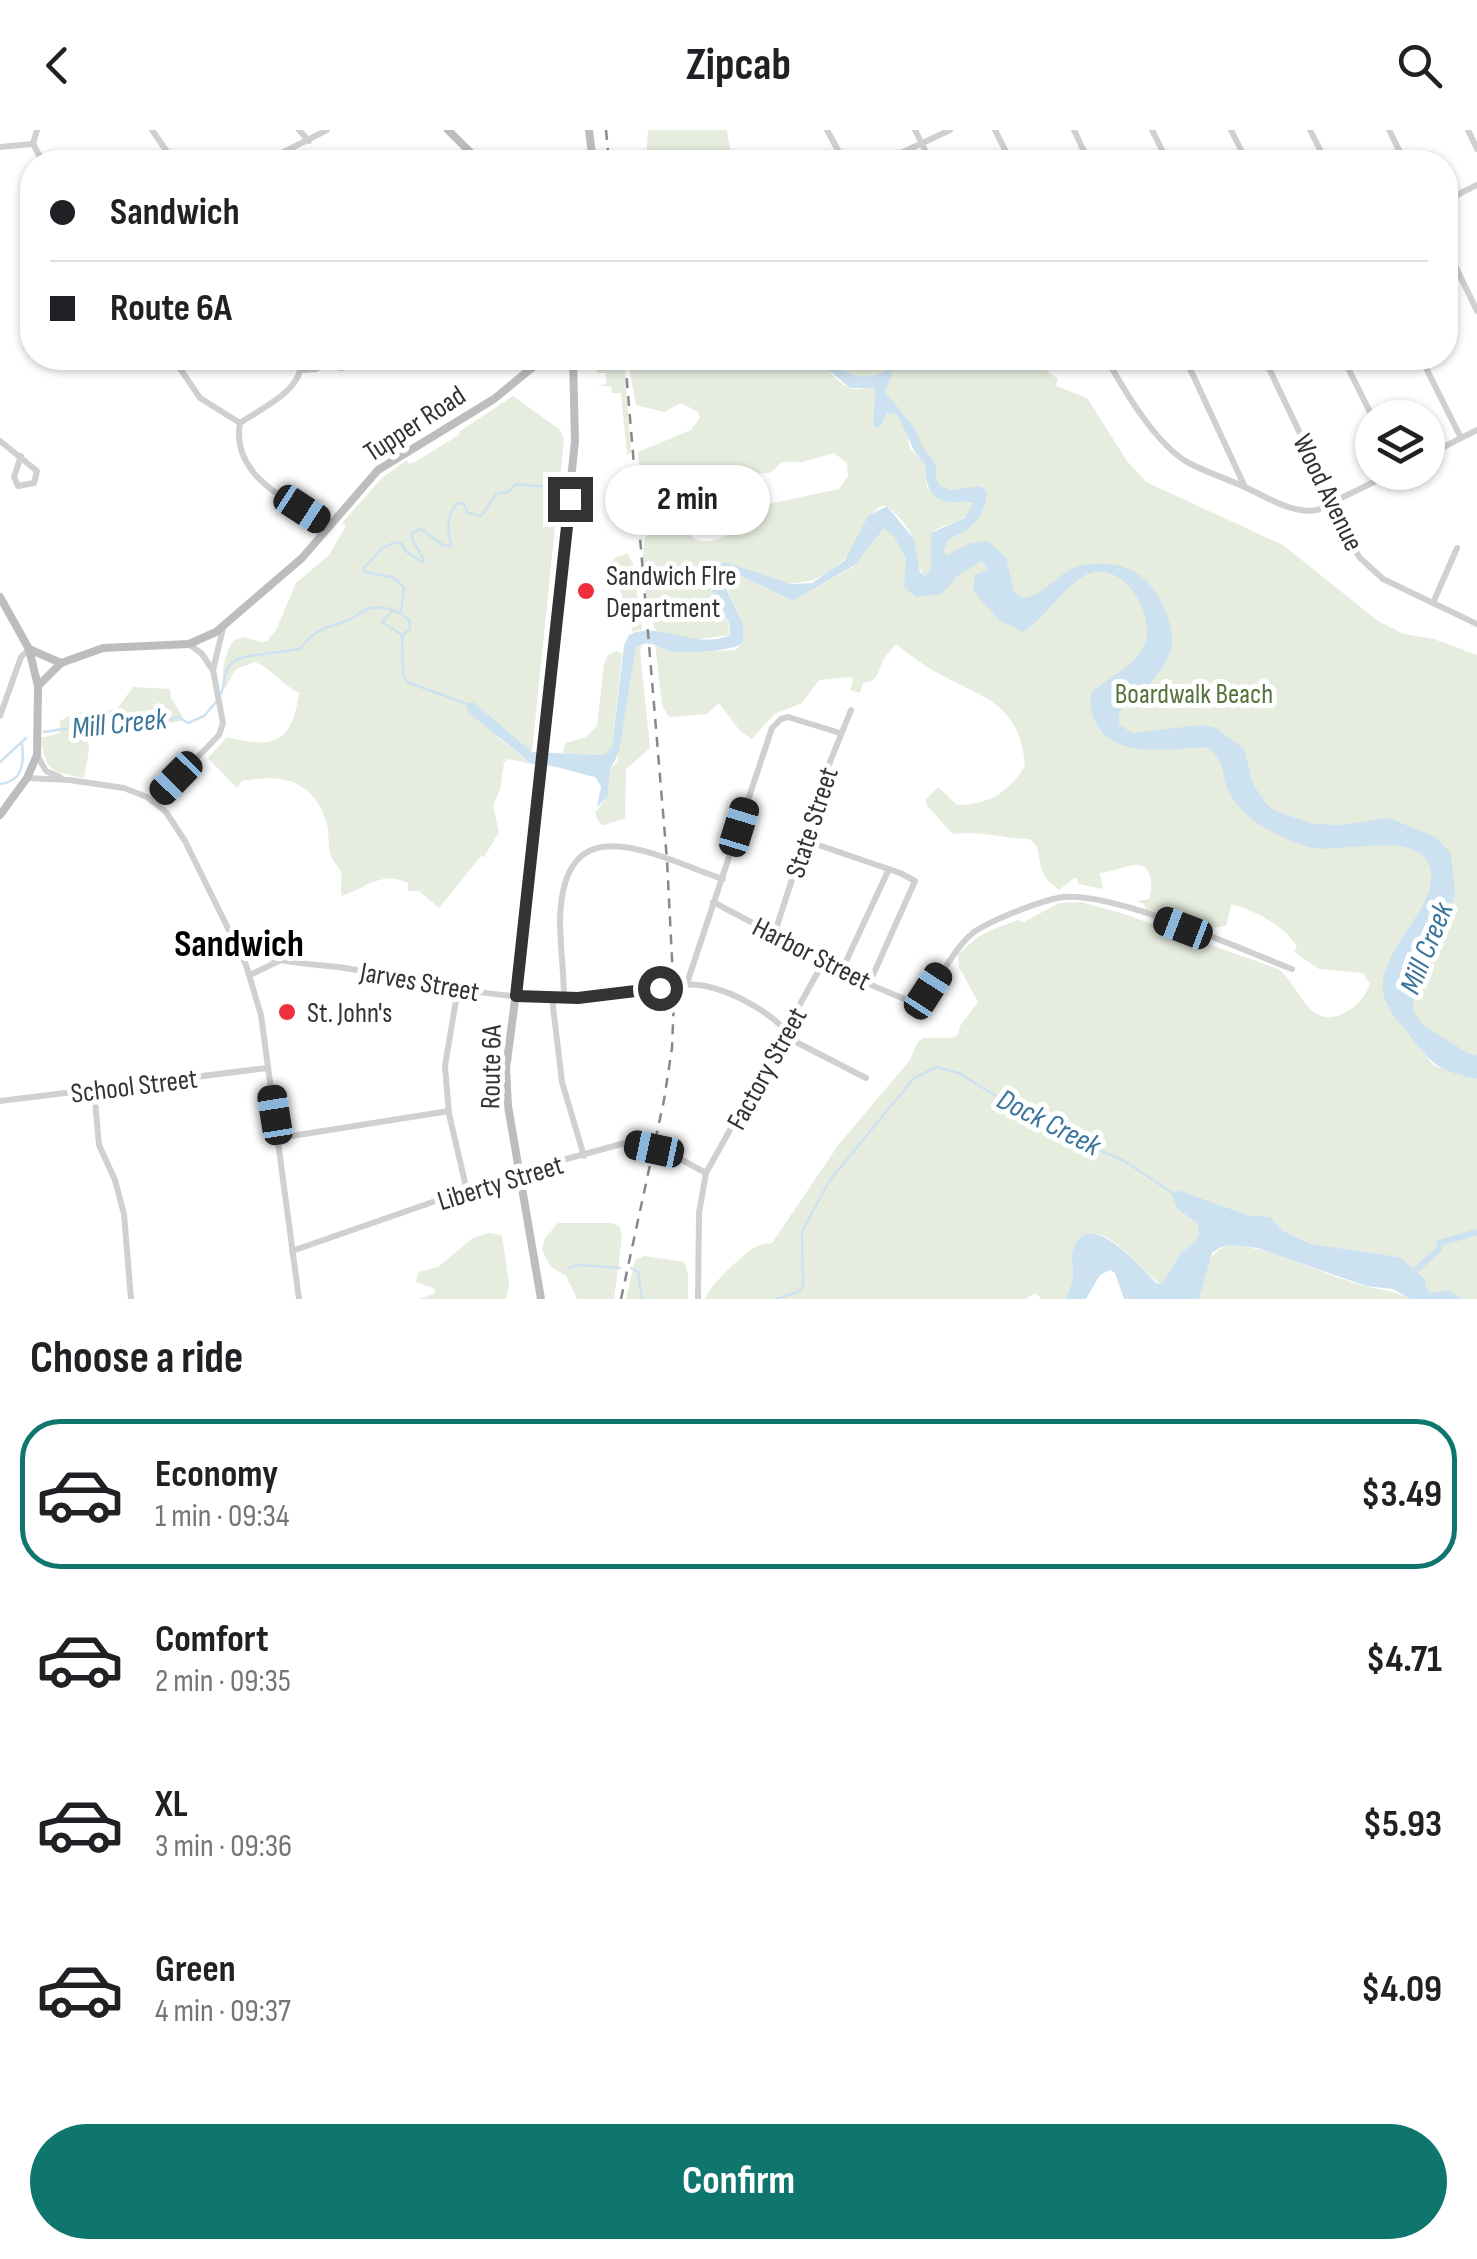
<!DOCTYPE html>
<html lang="en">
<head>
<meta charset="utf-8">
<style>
  body { margin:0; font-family:"Sofia Sans Condensed",sans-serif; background:#f2f2f2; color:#202124; height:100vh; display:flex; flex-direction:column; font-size:38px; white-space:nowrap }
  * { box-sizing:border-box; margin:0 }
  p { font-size:32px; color:#757577 }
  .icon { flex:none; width:55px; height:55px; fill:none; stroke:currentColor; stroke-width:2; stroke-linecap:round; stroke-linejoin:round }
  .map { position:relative; height:1169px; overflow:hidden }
  .panel { display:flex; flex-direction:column; background:#fff; flex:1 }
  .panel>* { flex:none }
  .banner { position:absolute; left:20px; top:20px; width:1438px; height:220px; border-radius:40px; box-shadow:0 2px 8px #0004; display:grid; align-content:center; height:220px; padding:0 30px; background:#fff }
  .buttons { position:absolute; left:1355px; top:270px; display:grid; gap:20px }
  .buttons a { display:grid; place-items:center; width:90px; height:90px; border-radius:50%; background:#fff; box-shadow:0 2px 8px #0004; font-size:50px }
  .end { position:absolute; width:45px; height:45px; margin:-22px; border:12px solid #333; background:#fff; box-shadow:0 0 0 5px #fff }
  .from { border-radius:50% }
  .bubble { position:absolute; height:70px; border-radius:35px; background:#fff; box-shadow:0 2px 8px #0004; font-size:32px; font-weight:700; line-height:70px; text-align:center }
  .car { position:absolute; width:30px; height:60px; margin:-30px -15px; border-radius:12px; box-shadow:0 0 8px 2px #0007; background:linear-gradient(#222 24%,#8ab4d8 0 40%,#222 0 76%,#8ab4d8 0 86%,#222 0) }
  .banner b { display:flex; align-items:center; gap:35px; height:95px; font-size:38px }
  .banner b+b { border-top:2px solid #e0e0e0 }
  .banner i { width:25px; height:25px; background:#202124 }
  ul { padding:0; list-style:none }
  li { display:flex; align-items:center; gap:30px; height:150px; margin:0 20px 15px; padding:0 10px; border:5px solid transparent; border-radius:40px }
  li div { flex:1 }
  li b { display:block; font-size:38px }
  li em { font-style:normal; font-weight:700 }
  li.selected { border-color:#0f766e }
  li>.icon { width:90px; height:90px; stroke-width:1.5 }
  h2 { padding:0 30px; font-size:45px; line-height:120px }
  .action { display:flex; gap:20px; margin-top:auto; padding:20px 30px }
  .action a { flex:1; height:115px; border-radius:60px; background:#0f766e; color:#fff; font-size:40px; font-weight:700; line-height:115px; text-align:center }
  header { display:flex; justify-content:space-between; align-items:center; height:130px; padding:0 30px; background:#fff; font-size:45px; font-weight:700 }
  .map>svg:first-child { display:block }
</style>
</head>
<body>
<header><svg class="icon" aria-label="back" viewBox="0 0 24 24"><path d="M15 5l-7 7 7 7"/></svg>Zipcab<svg class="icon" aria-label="search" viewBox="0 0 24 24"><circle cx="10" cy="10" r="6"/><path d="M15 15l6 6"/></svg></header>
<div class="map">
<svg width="1477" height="1169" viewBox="0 0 1477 1169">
  <rect width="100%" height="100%" fill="#fff"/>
  <g fill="#e6ecde">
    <path d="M 648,0 L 727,0 L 732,32 L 646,32 Z"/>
    <path d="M 607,228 L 624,228 L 631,322 L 627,325 L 621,263 L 612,263 L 611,256 L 597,256 L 606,254 L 606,243 L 597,243 L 596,233 L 607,233 Z"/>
    <path d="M 627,228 L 1030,228 L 1058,249 L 1056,256 L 1087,268 L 1127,331 L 1146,352 L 1283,415 L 1378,491 L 1404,504 L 1434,509 L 1477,525 L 1477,937 L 1443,932 L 1423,915 L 1405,887 L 1404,872 L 1419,826 L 1399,813 L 1385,844 L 1385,873 L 1434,936 L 1477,949 L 1477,1169 L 1462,1169 L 1449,1160 L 1431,1163 L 1426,1158 L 1425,1149 L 1400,1127 L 1311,1114 L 1285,1102 L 1270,1087 L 1248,1085 L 1178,1060 L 1172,1065 L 1177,1079 L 1197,1093 L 1199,1102 L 1195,1112 L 1180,1124 L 1162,1155 C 1142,1145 1098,1075 1075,1116 C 1069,1127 1074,1135 1073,1147 C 1072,1154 1069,1162 1066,1169 L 1041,1169 L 1036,1163 L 1026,1169 L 705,1169 C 707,1158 745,1122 756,1117 C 761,1114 766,1114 772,1113 L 839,1014 L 910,930 L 918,912 L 924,908 L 952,908 L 958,905 L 960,896 L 978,872 L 959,837 L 958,824 L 978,807 L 996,798 L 1018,790 L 1024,792 L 1059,773 L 1081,772 L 1124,784 L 1278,839 C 1299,853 1308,902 1344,883 C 1356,877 1366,866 1370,854 L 1363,843 L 1319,839 L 1294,822 L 1297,816 C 1284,796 1257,782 1235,775 L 1231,775 L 1226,796 L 1200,799 L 1146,780 L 1144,774 L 1137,771 L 1149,769 C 1153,758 1153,733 1135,735 C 1124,736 1112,742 1100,743 L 1103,759 L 1079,754 L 1076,747 L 1059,760 C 1038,744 1042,739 1037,717 L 1030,709 C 1004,709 979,700 953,704 L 927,676 L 925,670 L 938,657 L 957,675 C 989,674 1007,664 1025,636 C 1020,572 982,568 934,541 C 921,534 908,523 896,514 C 893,518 889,522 886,526 C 877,537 882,551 863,553 L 860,563 L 850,560 L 854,549 L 850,547 L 819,550 L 802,573 L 774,584 L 752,609 L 740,601 L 719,573 L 707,584 L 669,587 L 662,575 L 655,514 L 677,523 L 735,520 L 743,513 L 743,493 L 721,448 L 725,444 L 741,446 L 793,471 L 855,436 C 856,418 870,394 884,384 C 912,402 908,432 919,458 L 928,457 L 948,438 L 934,424 L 936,406 L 964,394 L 979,374 L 971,365 C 955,367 942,367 932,354 L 933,339 L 915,314 L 904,287 L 885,271 L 879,278 L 885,246 L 890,240 C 859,253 854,246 829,230 L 827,239 C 835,248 846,261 860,259 C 865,258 870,257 875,258 L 873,294 L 876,297 L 881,296 L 887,283 L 896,283 L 905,297 L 910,318 L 925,334 L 927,358 L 953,373 L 972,371 C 972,394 945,392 931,403 L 931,439 L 925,446 C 915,436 919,421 913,408 C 909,397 896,383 887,376 L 881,376 C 865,388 864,398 856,414 C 849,427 839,434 828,442 C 793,466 763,445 725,432 L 715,435 C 697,462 733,480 729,505 L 693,510 L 656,501 C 645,475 640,435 645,407 L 649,403 L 685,400 C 689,404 693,408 698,410 C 717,419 756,387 768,374 L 839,359 L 848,346 L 847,333 L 834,323 L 802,332 L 782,332 L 770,343 L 743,344 L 730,336 L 713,337 L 693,344 L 673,344 L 659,355 L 651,369 L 645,368 L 641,365 L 638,322 L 691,300 L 700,287 L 698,282 L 681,273 L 664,282 L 636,275 Z"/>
    <path d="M 513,266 L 560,300 L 564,309 L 532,622 L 494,604 L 532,634 L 508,629 L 504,633 L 500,660 L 493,676 L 499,702 L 484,727 L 481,726 L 439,778 L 419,761 L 408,761 L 408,753 C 382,740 365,758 342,766 C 339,758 343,752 341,743 C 339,735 331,731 330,722 C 327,712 330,701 326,691 C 312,648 280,644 242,651 L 237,658 L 208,628 L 227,607 C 273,619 292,614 299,563 C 283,556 274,540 255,532 L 236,539 L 224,560 C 221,542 224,524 234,510 L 244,507 L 261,512 L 267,511 L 276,500 L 296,453 L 329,425 L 346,396 L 342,393 L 383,347 L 407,330 L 409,334 L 415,332 L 459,305 L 460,301 Z"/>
    <path d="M 627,423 L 633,434 L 642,499 L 633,502 L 612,434 L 614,428 Z"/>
    <path d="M 643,513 L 640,521 L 650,618 L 626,639 L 625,688 L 605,695 L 600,694 L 595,683 L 608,666 L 610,640 L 617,632 L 636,517 Z"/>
    <path d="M 616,521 L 622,523 L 612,617 L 603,625 L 562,623 L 566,613 L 586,607 L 597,596 L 604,534 L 608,525 Z"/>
    <path d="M 133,557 L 170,559 L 171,568 L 183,587 L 181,591 L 142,598 L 75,602 L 88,606 L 89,620 L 84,648 C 51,641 46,643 41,608 L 60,603 L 60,591 L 74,583 L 117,579 Z"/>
    <path d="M 558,1093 L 612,1093 L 620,1097 L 622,1107 L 614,1169 L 577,1169 L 566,1146 L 551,1137 L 542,1120 L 545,1108 Z"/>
    <path d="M 489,1103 L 502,1105 L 509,1154 L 506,1169 L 418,1169 L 434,1164 L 435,1159 L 416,1152 L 418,1142 L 438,1137 L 473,1108 Z"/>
    <path d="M 1233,1115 C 1280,1120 1320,1144 1364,1156 C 1381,1160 1394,1160 1410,1169 L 1199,1169 C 1205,1146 1205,1118 1233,1115 Z"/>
    <path d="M 644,1126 L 684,1132 L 688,1143 L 688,1169 L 626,1169 L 635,1130 Z"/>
  </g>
  <g fill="#cde2f0">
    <path d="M 830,230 C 853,247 861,253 891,239 L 893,242 L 885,262 L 915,298 L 922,316 L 937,336 L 935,344 L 940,356 L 952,360 L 980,356 L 987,362 C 985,387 972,400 948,409 L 943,422 L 947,425 L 970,413 L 987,411 L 1006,427 L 1014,462 L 1023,468 C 1049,465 1060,436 1089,434 C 1131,430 1155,449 1168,488 C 1172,500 1175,514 1169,525 C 1158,550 1138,565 1119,582 L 1119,594 L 1132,603 L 1202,595 L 1216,598 L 1244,619 L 1254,656 L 1268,676 L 1278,682 L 1314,694 L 1340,695 L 1389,688 L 1436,707 L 1451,724 L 1455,763 L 1442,815 L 1413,870 L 1414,882 L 1423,895 L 1469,924 L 1477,925 L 1477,949 C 1437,940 1435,937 1410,906 C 1403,896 1392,886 1387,875 C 1363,827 1446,778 1429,735 C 1415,699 1338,725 1308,717 C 1278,708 1235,686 1226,654 C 1221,637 1223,628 1206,617 C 1160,620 1092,632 1090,567 L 1094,560 C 1110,548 1139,532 1145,513 C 1155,484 1126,436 1094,442 C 1071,446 1045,489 1023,502 L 1000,491 L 973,461 L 975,445 L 988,440 L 982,431 L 957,446 L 942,464 L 916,467 L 904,457 L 906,429 L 894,406 L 884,398 L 855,435 L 793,471 L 741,446 L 725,444 L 721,449 L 743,493 L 743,513 C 734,521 686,524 673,522 C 659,519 651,508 636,517 L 619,622 L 610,640 L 608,666 L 597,677 L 601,656 L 595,647 C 574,643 554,634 532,634 L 468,582 L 467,574 L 473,572 L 532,622 L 603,625 L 612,617 L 624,515 L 629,505 C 657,489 696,521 730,505 C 733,480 697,462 715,435 L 725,432 L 792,454 L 812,453 L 845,430 L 868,386 L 887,376 L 914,409 L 920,442 L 925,446 L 931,439 L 931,403 L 965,388 L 973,373 C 965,370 958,374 949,372 C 927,368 926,352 925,334 C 909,319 908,301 896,284 L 887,283 L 881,296 L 876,298 L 873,295 L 875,258 L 850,258 L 827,239 Z"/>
    <path d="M 1178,1060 L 1248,1085 L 1270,1087 L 1285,1102 L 1311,1114 L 1400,1127 L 1425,1149 L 1426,1157 L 1431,1163 L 1449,1160 L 1462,1169 L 1410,1169 L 1393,1159 L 1366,1156 L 1257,1118 L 1233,1115 L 1221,1117 L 1212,1123 L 1199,1169 L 1124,1169 L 1115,1143 L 1110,1140 L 1100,1145 L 1086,1169 L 1066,1169 C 1069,1162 1072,1154 1073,1146 C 1074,1138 1070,1131 1072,1123 C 1086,1071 1141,1138 1156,1153 L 1162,1154 L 1180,1124 L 1195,1112 L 1199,1102 L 1197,1093 L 1177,1079 L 1172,1065 Z"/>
  </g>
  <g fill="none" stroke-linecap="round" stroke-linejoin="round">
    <g stroke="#cde2f0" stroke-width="2.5">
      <path d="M 393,480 L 382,492 L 402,505"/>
      <path d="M 401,481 L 404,457 L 392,447 L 365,442 L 364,438 L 381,419 L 395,412 L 402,414 L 404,420 L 422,432 L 424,430 L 412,409 L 412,403 L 421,399 L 443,415 L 451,416 C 448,402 445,385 458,373 L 464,374 L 468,383 L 481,386 L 496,364 L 509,362 L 515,354 L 557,358"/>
      <path d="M 221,564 C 225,554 223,540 233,532 C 242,524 286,522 300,519 C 317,497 322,500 346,491 C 353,489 359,482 367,479 C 383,475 399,480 410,491 L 410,499 L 402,505 L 403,543 L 407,552 L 467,574"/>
      <path d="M 44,602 L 82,596 L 100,602 L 123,591 L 156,595 L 178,587 L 188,593 L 204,586 L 217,571"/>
      <path d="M 0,632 L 26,608"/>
      <path d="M 0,654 C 24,651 24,632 22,612"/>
      <path d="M 569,1138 L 579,1135 L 620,1138"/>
      <path d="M 631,1138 L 638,1142 L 642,1169"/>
      <path d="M 776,1169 L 798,1162 L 803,1156 L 802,1101 L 830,1050 L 914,948 L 937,937 L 959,943 L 1047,998 L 1123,1030 L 1174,1064"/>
    </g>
    <path stroke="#cde2f0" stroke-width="6" d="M 1416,1140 L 1439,1119 L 1440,1113 L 1477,1102"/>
    <g stroke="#d0d0d0" stroke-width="6">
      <path d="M 37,0 L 33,14 L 43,32"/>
      <path d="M 152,0 L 174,32"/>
      <path d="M 299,0 L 309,11"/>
      <path d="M 827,0 L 840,24 L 849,32"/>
      <path d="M 915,0 L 931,32"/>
      <path d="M 995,0 L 1011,32"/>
      <path d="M 1074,0 L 1089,32"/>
      <path d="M 1152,0 L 1168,32"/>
      <path d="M 1231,0 L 1247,32"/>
      <path d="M 1310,0 L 1326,32"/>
      <path d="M 1389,0 L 1405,32"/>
      <path d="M 1468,0 L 1477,19"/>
      <path d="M 0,17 L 33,14"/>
      <path d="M 264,32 L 327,0"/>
      <path d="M 882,32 L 950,0"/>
      <path d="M 1445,71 L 1477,55"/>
      <path d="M 1445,115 L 1477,181"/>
      <path d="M 173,228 L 200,268 L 240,293"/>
      <path d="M 301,228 C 305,260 263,277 240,293 C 230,346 290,371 328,396"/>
      <path d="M 1106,228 C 1124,260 1155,313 1187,332 C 1207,343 1231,350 1251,360 C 1272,370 1294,384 1317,380 L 1394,342"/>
      <path d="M 1185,228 L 1245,357"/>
      <path d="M 1264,228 L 1359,427 L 1383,449 L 1477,494"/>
      <path d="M 1343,228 L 1373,288"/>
      <path d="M 1421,228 L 1461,308"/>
      <path d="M 325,235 L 342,238 L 348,233 L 347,228"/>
      <path d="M 1110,235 L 1125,228"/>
      <path d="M 302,240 L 316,239 L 334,228"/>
      <path d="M 0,311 L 37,341 L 34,353 L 18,356 L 14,347 L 21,326"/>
      <path d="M 1428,325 L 1477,300"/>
      <path d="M 1433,473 L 1457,418"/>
      <path d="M 189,514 L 202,524 L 212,539"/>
      <path d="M 0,586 L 21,527 L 29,519"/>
      <path d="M 37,625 L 46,641 L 60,647"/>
      <path d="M 27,648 L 69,650 L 124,658 L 147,667 L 166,682 L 185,711 L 246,835 L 261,885 L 299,1169"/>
      <path d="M 155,671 L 219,605 L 223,593 L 213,540 L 223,498"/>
      <path d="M 804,710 L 900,743 L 915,751 L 869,854"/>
      <path d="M 713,772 L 869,854 L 909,871 C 938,865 950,817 977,800 C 995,789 1044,769 1064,767 C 1118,763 1238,818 1292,839"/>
      <path d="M 774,805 L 830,632 L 851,580"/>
      <path d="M 242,827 L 268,827 C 294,835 324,834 351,839 C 420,851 491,869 562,868 C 603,868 669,848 705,856 C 735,862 777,885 794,911 L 866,948"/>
      <path d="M 842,840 L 889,739"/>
      <path d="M 250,845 L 279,831"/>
      <path d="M 687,853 L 772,598 L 781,589 L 788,587 L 840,603"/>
      <path d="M 458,858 L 445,936 L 449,984 L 467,1061"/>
      <path d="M 552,868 L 562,952 L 584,1026"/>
      <path d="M 564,868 C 564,842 560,816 560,790 C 563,671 654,726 723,749"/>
      <path d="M 94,960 L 99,1015 L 115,1050 L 124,1084 L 131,1169"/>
      <path d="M 0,971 L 267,938"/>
      <path d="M 279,1008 L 449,981"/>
      <path d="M 292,1121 L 519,1042 L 625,1013 L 671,1024 L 706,1043"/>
      <path d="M 698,1169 L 699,1083 L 706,1043 L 824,831"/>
    </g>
    <g stroke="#bdbdbd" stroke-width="8">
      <path d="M 448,0 L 480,32"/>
      <path d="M 589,0 L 593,32"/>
      <path d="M 0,467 L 29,519 L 38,556 L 37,625 L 27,648 L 0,685"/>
      <path d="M 29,519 L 61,533"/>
      <path d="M 38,556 L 61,533 L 103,518 L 189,514 L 216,502 L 302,428 L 378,340 L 494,269 L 544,228"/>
      <path d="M 541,1169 L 508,976 L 506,939 L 524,801 L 575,311 L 573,228"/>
    </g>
    <g stroke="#888" stroke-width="2.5" stroke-dasharray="10 8" stroke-linecap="butt">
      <path d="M 606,0 L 609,32"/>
      <path d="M 621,1169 L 664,970 L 672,918 L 674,868 L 667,730 L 625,228"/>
    </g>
  </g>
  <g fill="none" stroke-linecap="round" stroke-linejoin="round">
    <path stroke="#333" stroke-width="12" d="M 570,369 L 516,866 L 578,868 L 660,858"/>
  </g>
  <g fill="#f02f3c" stroke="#fff" stroke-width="4">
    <circle cx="586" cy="461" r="10"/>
    <circle cx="287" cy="882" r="10"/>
  </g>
  <g text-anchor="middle" stroke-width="10" stroke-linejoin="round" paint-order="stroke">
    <g font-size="28" fill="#333" stroke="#fff">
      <text transform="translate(414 293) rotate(-33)" y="10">Tupper Road</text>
      <text transform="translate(1329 362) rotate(64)" y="10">Wood Avenue</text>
      <text transform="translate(811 692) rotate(-72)" y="10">State Street</text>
      <text transform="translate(812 823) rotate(27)" y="10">Harbor Street</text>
      <text transform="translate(420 851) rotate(10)" y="10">Jarves Street</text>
      <text transform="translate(490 937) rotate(-89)" y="10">Route 6A</text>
      <text transform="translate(766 938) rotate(-61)" y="10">Factory Street</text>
      <text transform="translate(134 955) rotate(-7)" y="10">School Street</text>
      <text transform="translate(500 1052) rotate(-17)" y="10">Liberty Street</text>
    </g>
    <g font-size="28" fill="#333" stroke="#fff" text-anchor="start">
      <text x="606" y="455">Sandwich FIre<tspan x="606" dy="32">Department</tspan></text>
      <text x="307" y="892">St. John's</text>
    </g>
    <g font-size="28" fill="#55723c" stroke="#fff">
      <text x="1194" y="573">Boardwalk Beach</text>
    </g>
    <g font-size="30" font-style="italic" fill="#3a759b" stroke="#fff">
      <text transform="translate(119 593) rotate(-6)" y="10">Mill Creek</text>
      <text transform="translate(1426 818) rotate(-68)" y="10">Mill Creek</text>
      <text transform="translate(1049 992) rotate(27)" y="10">Dock Creek</text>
    </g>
    <g font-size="38" font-weight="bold" fill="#000" stroke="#fff">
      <text x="239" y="826">Sandwich</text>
    </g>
  </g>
</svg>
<div class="buttons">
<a><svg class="icon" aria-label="layers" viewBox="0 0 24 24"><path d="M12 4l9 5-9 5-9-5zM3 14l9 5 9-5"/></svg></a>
</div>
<i class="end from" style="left:660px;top:858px"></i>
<i class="end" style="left:570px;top:369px"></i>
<div class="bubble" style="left:605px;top:335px;width:165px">2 min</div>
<i class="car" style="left:302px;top:379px;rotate:123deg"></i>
<i class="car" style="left:176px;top:648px;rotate:224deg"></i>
<i class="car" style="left:739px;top:697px;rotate:17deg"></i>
<i class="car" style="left:1183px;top:798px;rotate:291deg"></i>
<i class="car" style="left:928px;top:861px;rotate:33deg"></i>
<i class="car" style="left:275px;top:985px;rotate:351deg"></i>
<i class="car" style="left:654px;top:1019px;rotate:282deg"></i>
<div class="banner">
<b><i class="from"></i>Sandwich</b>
<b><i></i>Route 6A</b>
</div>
</div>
<section class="panel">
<h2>Choose a ride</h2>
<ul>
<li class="selected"><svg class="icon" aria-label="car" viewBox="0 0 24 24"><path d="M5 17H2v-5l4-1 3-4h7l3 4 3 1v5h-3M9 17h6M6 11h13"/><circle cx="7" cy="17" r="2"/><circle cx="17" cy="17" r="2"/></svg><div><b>Economy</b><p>1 min · 09:34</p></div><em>$3.49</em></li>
<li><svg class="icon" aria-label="car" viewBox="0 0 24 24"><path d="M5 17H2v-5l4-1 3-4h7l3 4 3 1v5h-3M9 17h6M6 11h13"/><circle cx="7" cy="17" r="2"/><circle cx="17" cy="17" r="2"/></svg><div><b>Comfort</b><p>2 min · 09:35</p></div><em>$4.71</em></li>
<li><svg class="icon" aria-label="car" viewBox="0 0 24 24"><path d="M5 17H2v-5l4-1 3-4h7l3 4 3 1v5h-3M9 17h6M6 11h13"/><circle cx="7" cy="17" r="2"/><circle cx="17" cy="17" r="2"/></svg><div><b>XL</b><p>3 min · 09:36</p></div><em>$5.93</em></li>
<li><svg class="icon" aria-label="car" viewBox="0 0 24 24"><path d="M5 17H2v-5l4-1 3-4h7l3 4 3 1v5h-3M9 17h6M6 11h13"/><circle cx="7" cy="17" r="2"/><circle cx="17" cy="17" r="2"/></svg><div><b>Green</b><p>4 min · 09:37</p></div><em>$4.09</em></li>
</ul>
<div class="action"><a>Confirm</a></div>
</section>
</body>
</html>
